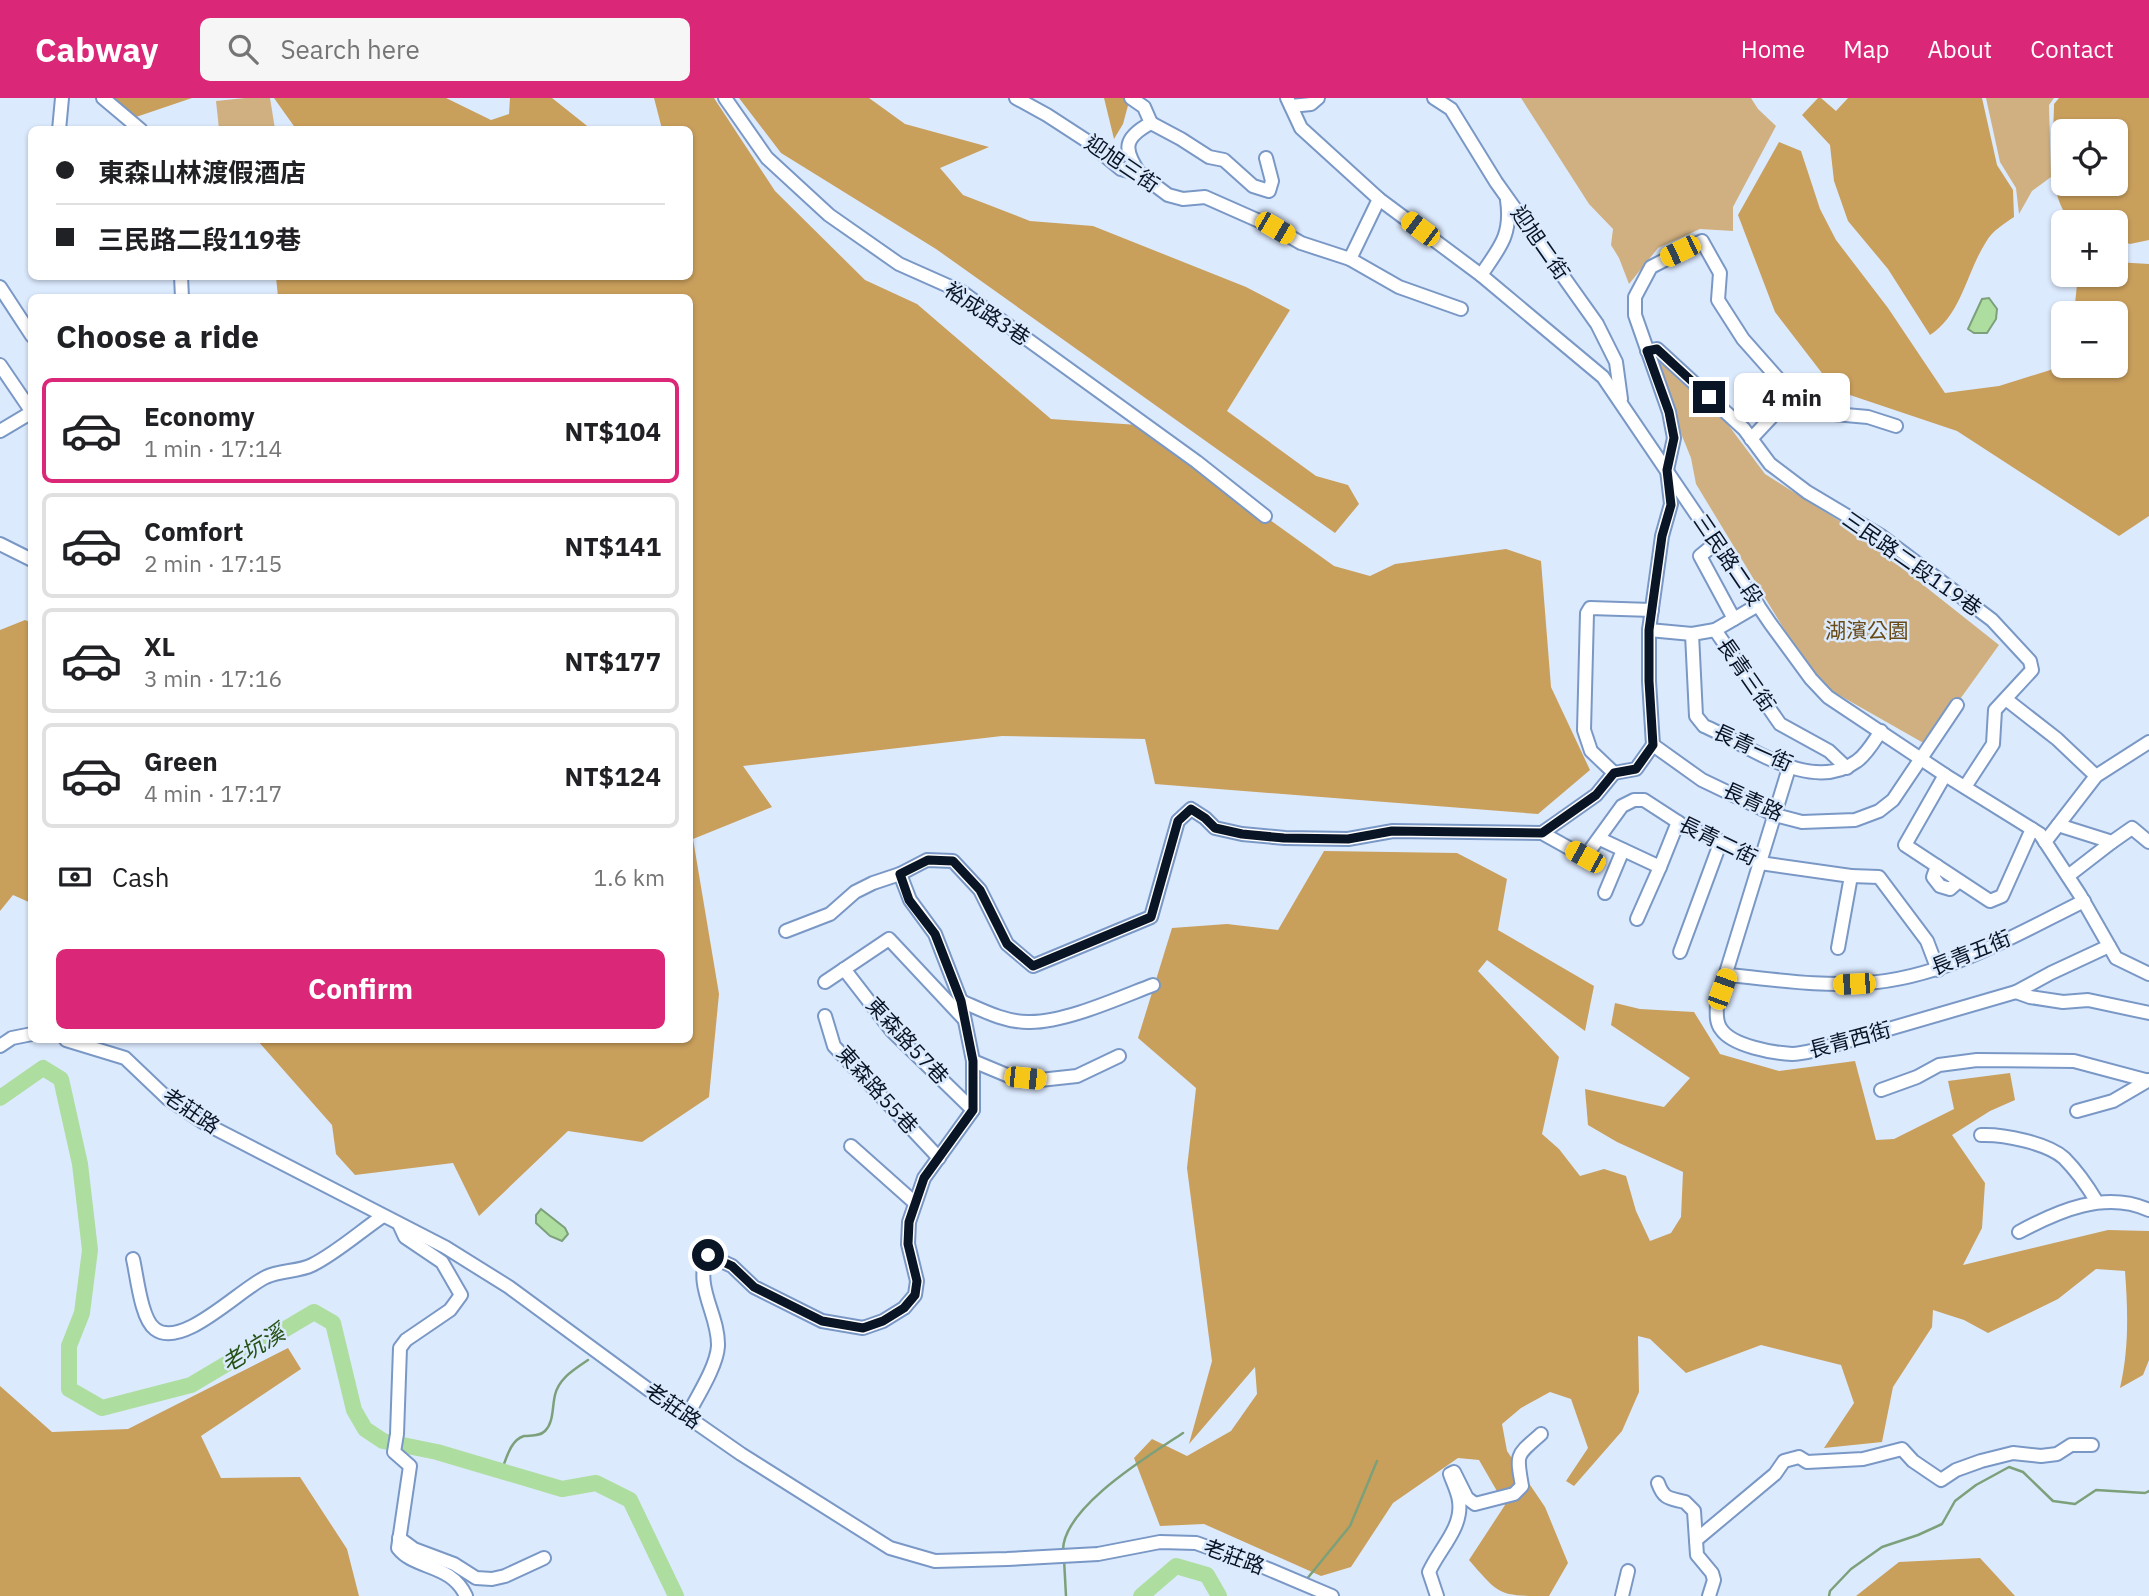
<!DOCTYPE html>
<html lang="en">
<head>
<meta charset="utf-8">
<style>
  body { margin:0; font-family:"IBM Plex Sans","Noto Sans TC",sans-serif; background:#f6f6f6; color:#202124; height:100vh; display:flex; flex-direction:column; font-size:26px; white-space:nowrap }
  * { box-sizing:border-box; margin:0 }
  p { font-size:23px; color:#757577 }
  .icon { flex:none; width:38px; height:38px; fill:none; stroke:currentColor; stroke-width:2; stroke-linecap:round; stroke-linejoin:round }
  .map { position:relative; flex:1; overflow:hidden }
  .details { position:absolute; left:28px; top:196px; width:665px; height:749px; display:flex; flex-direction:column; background:#fff; border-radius:10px; box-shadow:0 2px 5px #0004 }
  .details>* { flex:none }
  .guide { position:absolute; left:28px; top:28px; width:665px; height:154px; border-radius:10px; box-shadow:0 2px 5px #0004; display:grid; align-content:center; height:154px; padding:0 28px; background:#fff }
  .fabs { position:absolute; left:2051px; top:21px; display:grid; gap:14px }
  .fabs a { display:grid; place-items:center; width:77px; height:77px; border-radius:10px; background:#fff; box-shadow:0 2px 5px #0004; font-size:35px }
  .end { position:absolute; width:32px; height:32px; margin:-16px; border:9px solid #091425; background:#fff; box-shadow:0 0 0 4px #fff }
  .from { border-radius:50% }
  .bubble { position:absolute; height:49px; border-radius:10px; background:#fff; box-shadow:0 2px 5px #0004; font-size:23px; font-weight:700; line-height:49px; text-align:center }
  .car { position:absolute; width:21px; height:42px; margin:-21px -10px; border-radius:9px; box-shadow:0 0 5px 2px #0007; background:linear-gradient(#f5c518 24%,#345 0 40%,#f5c518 0 76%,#345 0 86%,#f5c518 0) }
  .guide b { display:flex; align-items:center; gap:24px; height:66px; font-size:26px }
  .guide b+b { border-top:2px solid #e0e0e0 }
  .guide i { width:18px; height:18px; background:#202124 }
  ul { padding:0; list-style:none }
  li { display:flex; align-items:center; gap:21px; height:105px; margin:0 14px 10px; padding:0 14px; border:4px solid #e0e0e0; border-radius:10px }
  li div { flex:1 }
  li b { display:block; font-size:26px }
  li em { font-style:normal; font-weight:700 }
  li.selected { border-color:#db2777 }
  li>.icon { width:63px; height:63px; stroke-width:1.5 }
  h2 { padding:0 28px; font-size:32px; line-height:84px }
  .pay { display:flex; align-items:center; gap:18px; height:77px; padding:0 28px; font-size:26px }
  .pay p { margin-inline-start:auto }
  .cta { display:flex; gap:14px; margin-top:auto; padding:14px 28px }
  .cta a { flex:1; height:80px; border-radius:10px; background:#db2777; color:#fff; font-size:28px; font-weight:700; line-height:80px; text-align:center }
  header { display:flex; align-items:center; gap:42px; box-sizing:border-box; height:98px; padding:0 35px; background:#db2777; color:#fff }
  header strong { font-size:33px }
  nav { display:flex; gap:38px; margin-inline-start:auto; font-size:24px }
  .search { width:490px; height:63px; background:#f6f6f6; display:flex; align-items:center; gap:18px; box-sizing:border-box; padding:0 24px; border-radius:10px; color:#757577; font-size:26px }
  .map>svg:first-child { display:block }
</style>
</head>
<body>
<header>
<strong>Cabway</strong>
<div class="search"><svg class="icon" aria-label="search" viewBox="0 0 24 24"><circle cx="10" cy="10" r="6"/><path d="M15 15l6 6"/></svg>Search here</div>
<nav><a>Home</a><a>Map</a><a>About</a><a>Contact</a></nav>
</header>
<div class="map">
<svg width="2149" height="1498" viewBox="0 0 2149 1498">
  <rect width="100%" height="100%" fill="#dceafe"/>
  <g fill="#d0b080">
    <path d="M 245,0 L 270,0 L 275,31 L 219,31 L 216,3 Z"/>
    <path d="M 1521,0 L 1751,0 L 1758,11 L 1776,28 L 1733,109 L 1733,133 L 1700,131 L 1658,150 L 1629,186 L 1619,160 L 1611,147 L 1613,131 L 1589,106 Z"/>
    <path d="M 1986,0 L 2054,0 L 2049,7 L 2051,79 L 2032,93 L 2019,116 L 2016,90 L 2000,64 Z"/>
    <path d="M 1654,254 L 1723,320 L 1765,376 L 1854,432 L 1999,547 L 1927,647 L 1816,584 L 1696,386 L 1691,360 L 1669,306 Z"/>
  </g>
  <g fill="#c99f5c" fill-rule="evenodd">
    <path d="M 109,0 L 192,0 L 136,19 Z"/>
    <path d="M 274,0 L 446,0 L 491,22 L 509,16 L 510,0 L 552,0 L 591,31 L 296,31 Z"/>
    <path d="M 654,0 L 714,0 L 775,93 L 865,182 L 917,206 L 1051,321 L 1138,327 L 1334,468 L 1370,478 L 1395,466 L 1506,451 L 1541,463 L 1551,589 L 1590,672 L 1538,716 L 1155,686 L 1145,641 L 1002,638 L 743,668 L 772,709 L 693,741 L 719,896 L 709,999 L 642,1044 L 568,1033 L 479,1118 L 453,1065 L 355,1077 L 336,1056 L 332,1027 L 257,942 L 690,942 L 690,200 L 278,199 L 276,179 L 690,178 L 690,32 L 662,31 Z"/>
    <path d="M 739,0 L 869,0 L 905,26 L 989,49 L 940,70 L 963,97 L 1030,123 L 1093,128 L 1246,189 L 1290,212 L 1227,313 L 1316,378 L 1348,387 L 1359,406 L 1335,435 L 936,151 L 781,55 Z"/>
    <path d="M 1104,0 L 1130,0 L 1123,26 L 1114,41 Z"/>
    <path d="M 1818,0 L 1821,0 L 1836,13 L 1848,0 L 1982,0 L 1997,67 L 2013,92 L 2014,119 C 2005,125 1992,133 1986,144 C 1966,175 1962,216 1930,237 L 1888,171 L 1848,123 L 1834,83 L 1830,47 L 1802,17 Z"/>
    <path d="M 2059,0 L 2149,0 L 2149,142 L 2130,146 L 2116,141 L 2116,124 C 2105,124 2087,128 2077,124 C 2045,113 2054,34 2054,6 ZM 2063,33 L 2116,33 L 2116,86 L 2063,86 Z"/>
    <path d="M 1779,44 L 1801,53 L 1820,111 L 1836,142 L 1888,210 L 1945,295 L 1999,288 L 2063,268 L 2116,268 L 2116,215 L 2074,215 L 2078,177 L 2116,177 L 2116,164 L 2149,166 L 2149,418 L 2119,438 L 1957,333 L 1835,292 L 1775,214 L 1738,117 Z"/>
    <path d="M 25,522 L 32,525 L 31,805 L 13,797 L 0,813 L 0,532 Z"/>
    <path d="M 1324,753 L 1457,755 L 1507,781 L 1498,832 L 1594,888 L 1585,933 L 1487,862 L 1478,873 L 1559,959 L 1542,1036 L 1559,1051 L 1580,1078 L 1604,1071 L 1626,1078 L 1636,1113 L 1650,1143 L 1671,1135 L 1681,1119 L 1683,1074 L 1617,1044 L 1588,1027 L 1585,991 L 1664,1009 L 1690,980 L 1611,927 L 1615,905 L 1640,911 L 1694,914 L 1720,956 L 1779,973 L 1855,963 L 1876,1042 L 1894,1041 L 1954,1011 L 1948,983 L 2010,975 L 2015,1002 L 1990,1013 L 1952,1037 L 1985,1085 L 1982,1130 L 1963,1167 L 2108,1132 L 2149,1133 L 2149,1262 L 2143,1277 L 2120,1290 C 2129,1251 2128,1214 2125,1173 L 2096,1171 L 2058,1201 L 1988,1235 L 1964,1222 L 1933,1212 L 1932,1229 L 1893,1289 L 1882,1344 L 1824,1350 L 1854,1305 L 1841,1267 L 1761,1247 L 1686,1275 L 1650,1241 L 1638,1238 L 1639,1294 L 1622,1333 L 1574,1388 L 1566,1383 L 1588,1350 L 1571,1301 L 1550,1294 L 1521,1310 L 1502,1326 L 1507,1353 L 1545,1409 L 1568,1465 L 1549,1498 C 1499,1498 1500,1498 1469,1462 L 1505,1407 L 1479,1362 L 1458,1360 L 1393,1405 L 1351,1469 L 1321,1478 L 1204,1426 L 1160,1428 L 1134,1360 L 1152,1341 L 1187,1358 L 1231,1333 L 1257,1296 L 1255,1269 L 1189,1346 L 1212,1263 L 1187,1070 L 1196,990 L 1138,940 L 1172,830 L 1227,826 L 1278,832 Z"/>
    <path d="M 288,1250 L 301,1271 L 201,1338 L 221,1380 L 300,1379 L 347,1451 L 359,1498 L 0,1498 L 0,1288 L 52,1334 L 128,1331 Z"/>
    <path d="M 1980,1460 L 2015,1498 L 1856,1498 L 1899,1464 Z"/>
  </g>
  <g fill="#aede9f" stroke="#7ca17a" stroke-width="2">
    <path d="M 1989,200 L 1997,211 L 1996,221 L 1987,235 L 1974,235 L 1968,231 L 1982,201 Z"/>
    <path d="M 541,1111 L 565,1130 L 568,1136 L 562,1143 L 550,1138 L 536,1125 L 536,1117 Z"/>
  </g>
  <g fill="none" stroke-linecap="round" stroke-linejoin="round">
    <g stroke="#7ca17a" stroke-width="2.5">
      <path d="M 501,1374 C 506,1362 510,1342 524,1338 C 531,1337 539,1339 545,1333 C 554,1324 552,1309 555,1297 C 559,1280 575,1271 588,1262"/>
      <path d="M 1063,1454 C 1061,1410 1150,1357 1183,1335"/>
      <path d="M 1064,1461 L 1066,1498"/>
      <path d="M 1306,1482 L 1350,1428 L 1377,1363"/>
      <path d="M 1829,1498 L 1830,1493 L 1851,1471 L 1882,1449 L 1918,1437 L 1942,1426 L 1955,1403 L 1976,1387 L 2009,1369 L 2023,1374 L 2053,1403 L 2075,1406 L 2096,1392 L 2145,1395 L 2149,1393"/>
    </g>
    <g stroke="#aede9f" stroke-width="16">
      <path d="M 0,1000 L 43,970 L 61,981 L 80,1066 L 90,1152 L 82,1215 L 69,1248 L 69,1291 L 102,1310 L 191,1287 L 314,1214 L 333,1225 L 354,1312 L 365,1331 L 383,1343 L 437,1354 L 562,1391 L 596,1385 L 630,1402 L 676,1498"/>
      <path d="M 1141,1498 L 1176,1468 L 1207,1477 L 1219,1498"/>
    </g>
    <g stroke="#7a98c6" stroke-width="16">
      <g id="minor">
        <path d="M 103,0 L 141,32"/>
        <path d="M 725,0 L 767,60 L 829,117 L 899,166 L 962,194 L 1197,364 L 1265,418"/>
        <path d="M 1016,0 L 1047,17 L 1087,43 L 1121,71 L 1140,76 L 1168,97 L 1183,101 L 1205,99 L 1275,130 L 1301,145 L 1350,161 L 1379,101"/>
        <path d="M 1131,0 L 1144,9 L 1151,25 C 1123,40 1123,51 1140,76"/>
        <path d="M 1287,0 L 1301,30 L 1379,101 L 1481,177 L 1603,279 L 1770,525 L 1811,581 L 1828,599 L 1945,677 L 2040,736 L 2080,797 L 2116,860 L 2149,876"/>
        <path d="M 1434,0 L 1451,11 L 1496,84 L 1597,226 L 1616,264 L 1621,301"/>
        <path d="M 1291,8 L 1311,6 L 1318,0"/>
        <path d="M 1151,25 L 1181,41 L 1209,59 L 1224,62 L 1253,88 L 1269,93 L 1272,83 L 1266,60"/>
        <path d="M 59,32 L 62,0"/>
        <path d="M 1350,161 L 1399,189 L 1461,211"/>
        <path d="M 1481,177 C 1500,149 1512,137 1507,102"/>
        <path d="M 181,178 L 182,200"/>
        <path d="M 0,189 L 32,238"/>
        <path d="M 1647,253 L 1657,251 L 1744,331 L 1770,366 L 1807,394 L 1881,438 L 1992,522 L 2030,563 L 2032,572 L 1995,612 L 1993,646 L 1965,689"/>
        <path d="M 0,267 L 32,314 L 0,333"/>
        <path d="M 1751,341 L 1795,294"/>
        <path d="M 1717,444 L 1700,458 L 1734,521"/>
        <path d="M 0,446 L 32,462"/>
        <path d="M 1649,532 L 1692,536 L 1715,532 L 1758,507"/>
        <path d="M 1715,532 L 1780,626 L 1829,653 L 1847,670"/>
        <path d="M 1692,536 L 1696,618 L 1704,628 C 1747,646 1811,697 1857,663 C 1867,656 1874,643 1881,633"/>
        <path d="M 2007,602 L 2057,641 L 2096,678"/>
        <path d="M 1653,647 L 1702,682 L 1775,717 L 1802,724 L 1855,722 L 1879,713 L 1893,702 L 1957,607"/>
        <path d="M 1789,670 L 1717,904 C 1717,913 1715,923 1721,931 C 1732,948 1773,955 1792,956 C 1801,956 1811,953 1820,951 L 2016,894 L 2051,875 L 2109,848"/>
        <path d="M 1614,675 L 1591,653 L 1584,632 L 1587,515 L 1590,510 L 1652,512"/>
        <path d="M 1945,677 L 1905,747 L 1990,803 L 2002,798 L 2032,731"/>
        <path d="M 2058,727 L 2112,744 L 2132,730 L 2149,744"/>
        <path d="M 1542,735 L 1585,759 L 1622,708 L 1634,702 L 1644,702 L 1684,728 L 1721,743 L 1760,765 L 1851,778 L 1838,850"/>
        <path d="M 1600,741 L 1660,769 L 1678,724"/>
        <path d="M 2045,744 L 2096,678 L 2149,644"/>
        <path d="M 1937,768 L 1933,779 L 1940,788 L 1950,791 L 1959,783"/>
        <path d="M 1851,778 L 1879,779 L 1927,843 L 1938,872"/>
        <path d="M 2068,778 L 2112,744"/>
        <path d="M 1605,795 L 1623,752"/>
        <path d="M 1637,821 L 1660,769"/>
        <path d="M 786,833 L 830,816 L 855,794 L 873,785 L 900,776"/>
        <path d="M 1680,854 L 1721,743"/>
        <path d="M 844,871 L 892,933 L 973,1012"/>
        <path d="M 1727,877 C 1773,881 1820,889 1866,885 C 1944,880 2015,837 2084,803"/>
        <path d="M 825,884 L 889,841 L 964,921"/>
        <path d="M 2016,894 L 2030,899 L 2063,904 L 2088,902 L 2149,915"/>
        <path d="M 961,903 C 982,912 1004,924 1028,924 C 1064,925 1119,900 1153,887"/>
        <path d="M 825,918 L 834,948 L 939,1060"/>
        <path d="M 66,942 L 125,960 L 167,1000 L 206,1026 L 445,1149 L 509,1189 L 649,1292 L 741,1356 L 890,1450 L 935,1463 L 1007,1461 L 1098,1456 L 1160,1444 L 1196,1445 L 1261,1468 L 1332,1498"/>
        <path d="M 0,948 L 12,940 L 32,936"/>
        <path d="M 973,963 L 1009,978 L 1040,982 L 1077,978 L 1119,958"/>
        <path d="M 1881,992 L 1917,979 L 1939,967 L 1977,962 L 2074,963 L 2149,983"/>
        <path d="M 2077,1013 L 2113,1003 L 2149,982"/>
        <path d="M 1981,1037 C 2003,1036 2047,1045 2064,1060 C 2076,1072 2088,1089 2097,1104"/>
        <path d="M 851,1048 L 915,1105"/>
        <path d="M 399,1126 L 405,1139 L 442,1164 L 461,1197 L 450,1212 L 406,1242 L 400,1250 L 397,1336 L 394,1354 L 410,1368 L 398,1450 C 415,1472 451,1465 466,1498"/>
        <path d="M 2019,1134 C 2058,1113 2105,1092 2149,1112"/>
        <path d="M 133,1161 C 137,1178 141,1221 155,1231 C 182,1252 241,1190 266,1179 C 280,1172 298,1174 312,1167 C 335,1156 362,1132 383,1118"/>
        <path d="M 687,1318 C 697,1299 717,1268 718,1248 C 719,1216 693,1188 708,1157 L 732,1168 L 754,1189 L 822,1223 L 863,1230 L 883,1223 L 904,1210 L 915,1197 L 917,1183 L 908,1146 L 909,1124 L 924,1080 L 973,1012 L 973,963 L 961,903 L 935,836 L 910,802 L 900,776 L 927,762 L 953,763 L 980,792 L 1007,846 L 1033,868 L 1151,819 L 1178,723 L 1191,711 L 1205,720 L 1215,730 L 1242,736 L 1285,740 L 1348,741 L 1393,733 L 1542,735 L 1596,697 L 1614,675 L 1636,671 L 1653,647 L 1649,583 L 1649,532 L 1662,438 L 1671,406 L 1667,372 L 1674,340 L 1669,314 L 1635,217 L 1635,199 L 1651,169 L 1702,143 L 1720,175 L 1718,202 L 1743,241 L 1782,285 L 1834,316 L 1868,319 L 1896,328"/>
        <path d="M 1658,1385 C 1664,1402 1670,1400 1685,1404 L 1694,1413 L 1697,1457 L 1712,1475 L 1714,1482 L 1709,1498"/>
        <path d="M 399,1440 L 414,1451 L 454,1466 L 476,1480 L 492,1481 L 505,1478 L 544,1460"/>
        <path d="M 1696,1442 L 1775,1376 L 1784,1363 L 1799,1359 L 1807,1364 L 1863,1361 L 1902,1351 L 1913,1363 L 1941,1382 L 1956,1372 L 1981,1363 L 2013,1355 L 2041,1358 L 2057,1356 L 2071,1347 L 2092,1347"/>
        <path d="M 1437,1498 L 1429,1474 C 1439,1451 1463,1430 1459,1403 C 1458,1394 1453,1385 1450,1376 L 1454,1374 L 1467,1400 L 1475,1406 L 1514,1396 L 1522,1388 C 1516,1355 1516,1358 1541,1336"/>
        <path d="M 1622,1498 L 1628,1473"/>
      </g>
    </g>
    <use href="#minor" stroke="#fff" stroke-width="12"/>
  </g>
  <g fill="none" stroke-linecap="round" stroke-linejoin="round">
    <path stroke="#091425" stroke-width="9" d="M 708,1157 L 732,1168 L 754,1189 L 822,1223 L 863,1230 L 883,1223 L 904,1210 L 915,1197 L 917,1183 L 908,1146 L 909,1124 L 924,1080 L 973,1012 L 973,963 L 961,903 L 935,836 L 909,802 L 900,776 L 928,762 L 953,763 L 980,792 L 1007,846 L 1033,868 L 1151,819 L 1178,723 L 1191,711 L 1205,720 L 1215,730 L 1242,736 L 1284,740 L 1348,741 L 1392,733 L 1542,735 L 1596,697 L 1614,675 L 1636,671 L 1653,647 L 1649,583 L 1649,532 L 1662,438 L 1671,407 L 1667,372 L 1674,340 L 1669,314 L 1647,253 L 1657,251 L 1709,299"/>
  </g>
  <g text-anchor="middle" stroke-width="5" stroke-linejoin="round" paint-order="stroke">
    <g font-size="21" fill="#091425" stroke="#dceafe">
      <text transform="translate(1122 66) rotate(34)" y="7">迎旭三街</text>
      <text transform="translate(1540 145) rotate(55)" y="7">迎旭二街</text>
      <text transform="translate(987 216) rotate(33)" y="7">裕成路3巷</text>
      <text transform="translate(1728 462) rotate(56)" y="7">三民路二段</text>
      <text transform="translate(1912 466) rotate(35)" y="7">三民路二段119巷</text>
      <text transform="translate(1746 577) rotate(55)" y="7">長青三街</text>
      <text transform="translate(1753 650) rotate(24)" y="7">長青一街</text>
      <text transform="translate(1753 704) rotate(24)" y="7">長青路</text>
      <text transform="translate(1718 743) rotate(26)" y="7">長青二街</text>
      <text transform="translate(1971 855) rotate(-22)" y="7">長青五街</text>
      <text transform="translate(1850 942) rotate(-15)" y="7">長青西街</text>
      <text transform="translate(907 943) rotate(47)" y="7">東森路57巷</text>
      <text transform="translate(877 992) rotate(48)" y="7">東森路55巷</text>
      <text transform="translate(191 1013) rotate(34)" y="7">老莊路</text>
      <text transform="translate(673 1308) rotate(35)" y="7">老莊路</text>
      <text transform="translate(1234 1459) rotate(20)" y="7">老莊路</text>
    </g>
    <g font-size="21" fill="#684b17" stroke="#dceafe">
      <text x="1867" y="540">湖濱公園</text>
    </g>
    <g font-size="23" font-style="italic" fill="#255215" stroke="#dceafe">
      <text transform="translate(253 1250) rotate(-31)" y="8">老坑溪</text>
    </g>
  </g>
</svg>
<div class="fabs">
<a><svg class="icon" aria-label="locate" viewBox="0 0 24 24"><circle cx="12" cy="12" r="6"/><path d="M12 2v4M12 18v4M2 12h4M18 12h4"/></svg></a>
<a>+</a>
<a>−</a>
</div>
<i class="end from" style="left:708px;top:1157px"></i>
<i class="end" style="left:1709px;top:299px"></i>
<div class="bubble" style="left:1734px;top:275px;width:116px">4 min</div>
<i class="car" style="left:1275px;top:130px;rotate:120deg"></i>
<i class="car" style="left:1420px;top:131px;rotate:307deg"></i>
<i class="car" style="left:1680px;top:153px;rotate:244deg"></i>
<i class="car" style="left:1585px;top:759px;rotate:299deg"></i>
<i class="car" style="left:1854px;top:886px;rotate:267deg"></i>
<i class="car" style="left:1722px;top:891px;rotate:20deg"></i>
<i class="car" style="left:1025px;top:980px;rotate:96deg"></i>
<div class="guide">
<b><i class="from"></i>東森山林渡假酒店</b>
<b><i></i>三民路二段119巷</b>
</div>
<section class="details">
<h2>Choose a ride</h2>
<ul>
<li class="selected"><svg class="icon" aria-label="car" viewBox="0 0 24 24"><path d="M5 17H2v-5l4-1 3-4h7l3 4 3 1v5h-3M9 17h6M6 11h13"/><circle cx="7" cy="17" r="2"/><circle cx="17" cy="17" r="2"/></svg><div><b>Economy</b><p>1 min · 17:14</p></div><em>NT$104</em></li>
<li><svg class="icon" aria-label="car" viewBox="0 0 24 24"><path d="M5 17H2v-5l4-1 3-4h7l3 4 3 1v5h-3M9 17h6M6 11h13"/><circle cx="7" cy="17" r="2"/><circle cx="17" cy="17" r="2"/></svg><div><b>Comfort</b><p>2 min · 17:15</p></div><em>NT$141</em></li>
<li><svg class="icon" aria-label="car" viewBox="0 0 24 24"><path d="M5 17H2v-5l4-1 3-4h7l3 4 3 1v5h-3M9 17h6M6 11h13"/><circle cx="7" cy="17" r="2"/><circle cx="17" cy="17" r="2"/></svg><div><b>XL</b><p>3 min · 17:16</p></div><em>NT$177</em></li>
<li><svg class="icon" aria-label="car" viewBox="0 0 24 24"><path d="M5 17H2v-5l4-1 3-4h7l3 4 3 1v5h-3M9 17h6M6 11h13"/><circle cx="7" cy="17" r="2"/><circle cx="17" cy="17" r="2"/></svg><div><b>Green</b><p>4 min · 17:17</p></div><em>NT$124</em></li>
</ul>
<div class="pay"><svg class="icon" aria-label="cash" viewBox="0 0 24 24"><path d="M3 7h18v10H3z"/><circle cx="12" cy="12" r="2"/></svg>Cash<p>1.6 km</p></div>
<div class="cta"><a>Confirm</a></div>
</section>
</div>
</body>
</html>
